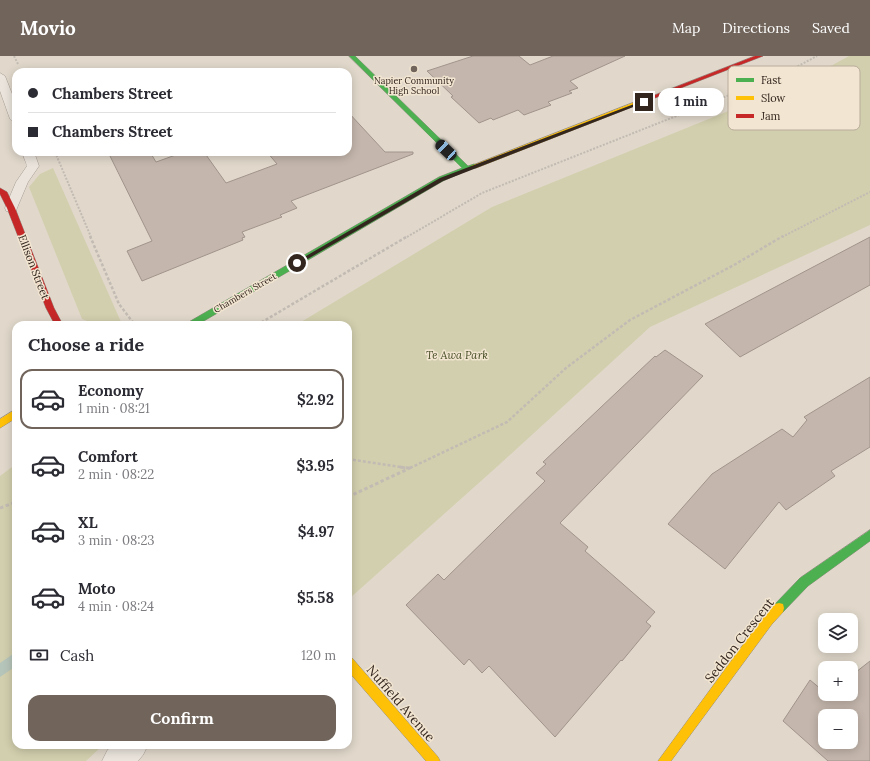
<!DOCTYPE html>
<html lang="en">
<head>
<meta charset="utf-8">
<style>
  body { margin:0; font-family:Lora,serif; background:#f7f7f7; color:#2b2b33; height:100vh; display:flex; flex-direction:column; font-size:15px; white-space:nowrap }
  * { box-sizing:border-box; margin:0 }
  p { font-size:13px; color:#7c7c81 }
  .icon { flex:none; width:22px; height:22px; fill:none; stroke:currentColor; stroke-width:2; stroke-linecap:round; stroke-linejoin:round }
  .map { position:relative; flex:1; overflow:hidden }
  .sheet { position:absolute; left:12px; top:265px; width:340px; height:428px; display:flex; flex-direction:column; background:#fff; border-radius:12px; box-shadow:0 2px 10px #0003 }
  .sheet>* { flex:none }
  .banner { position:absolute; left:12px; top:12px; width:340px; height:88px; border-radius:12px; box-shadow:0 2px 10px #0003; display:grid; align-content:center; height:88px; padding:0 16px; background:#fff }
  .fabs { position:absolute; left:818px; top:557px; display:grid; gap:8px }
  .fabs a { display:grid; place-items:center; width:40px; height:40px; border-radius:8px; background:#fff; box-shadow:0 2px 10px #0003; font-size:20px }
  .end { position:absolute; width:18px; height:18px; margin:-9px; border:5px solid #33261e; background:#fff; box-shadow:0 0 0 2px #fff }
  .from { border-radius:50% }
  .bubble { position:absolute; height:28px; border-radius:12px; background:#fff; box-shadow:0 2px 10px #0003; font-size:13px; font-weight:700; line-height:28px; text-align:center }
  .car { position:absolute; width:12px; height:24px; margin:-12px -6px; border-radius:5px; box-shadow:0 0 3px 1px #0007; background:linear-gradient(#222 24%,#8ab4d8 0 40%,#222 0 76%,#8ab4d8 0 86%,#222 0) }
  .banner b { display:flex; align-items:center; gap:14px; height:38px; font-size:15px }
  .banner b+b { border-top:1px solid #e1e1e2 }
  .banner i { width:10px; height:10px; background:#2b2b33 }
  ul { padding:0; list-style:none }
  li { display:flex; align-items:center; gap:12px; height:60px; margin:0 8px 6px; padding:0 8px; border:2px solid transparent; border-radius:12px }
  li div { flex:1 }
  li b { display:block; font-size:15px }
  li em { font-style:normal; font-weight:700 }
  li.selected { border-color:#70645b }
  li>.icon { width:36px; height:36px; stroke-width:1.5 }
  h2 { padding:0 16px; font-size:18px; line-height:48px }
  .pay { display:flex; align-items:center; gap:10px; height:44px; padding:0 16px; font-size:15px }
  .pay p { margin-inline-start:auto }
  .cta { display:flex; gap:8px; margin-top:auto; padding:8px 16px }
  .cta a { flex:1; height:46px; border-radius:12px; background:#70645b; color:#fff; font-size:16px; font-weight:700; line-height:46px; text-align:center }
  header { display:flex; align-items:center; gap:24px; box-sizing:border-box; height:56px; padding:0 20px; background:#70645b; color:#fff }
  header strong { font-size:19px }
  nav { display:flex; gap:22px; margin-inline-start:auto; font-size:14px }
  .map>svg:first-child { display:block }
</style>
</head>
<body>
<header>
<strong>Movio</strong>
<nav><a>Map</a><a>Directions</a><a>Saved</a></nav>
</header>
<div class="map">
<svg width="870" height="705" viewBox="0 0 870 705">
  <rect width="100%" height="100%" fill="#e1d8cb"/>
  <g fill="#d2cfae">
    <path d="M 849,0 L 870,0 L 870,169 L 650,271 L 500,408 L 350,542 L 348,540 L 348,269 L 296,269 L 492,151 L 807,23 Z"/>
    <path d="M 53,112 L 121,266 L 97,269 L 82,263 L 29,131 L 40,118 Z"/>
    <path d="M 16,408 L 16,689 L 103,689 L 86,705 L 0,705 L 0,420 Z"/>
  </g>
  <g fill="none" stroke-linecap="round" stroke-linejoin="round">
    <path fill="#b6c5ba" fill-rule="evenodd" d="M 16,596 L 16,610 L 0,621 L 0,607 Z"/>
  </g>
  <g fill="#c4b6ac" stroke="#a1948b" fill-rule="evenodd">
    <path d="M 473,0 L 519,0 L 530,9 L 553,0 L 625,0 L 570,25 L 578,32 L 569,35 L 572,37 L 548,46 L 551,49 L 524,59 L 518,54 L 493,64 L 491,62 L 479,67 L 451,41 L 453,40 L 427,15 Z"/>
    <path d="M 348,56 L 385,96 L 413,96 L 413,98 L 291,145 L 297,152 L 280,159 L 282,161 L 242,176 L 245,181 L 242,182 L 243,184 L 142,225 L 127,195 L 152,185 L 108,96 L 150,96 L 156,106 L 184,96 L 204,96 L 226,127 L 277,108 L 267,96 L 348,96 Z"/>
    <path d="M 870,181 L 870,229 L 740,301 L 705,268 Z"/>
    <path d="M 665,294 L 703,320 L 560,467 L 588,491 L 585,495 L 655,556 L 646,566 L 651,570 L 622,605 L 621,604 L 555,681 L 489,610 L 482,617 L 469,603 L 464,609 L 406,549 L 438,518 L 444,524 L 545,425 L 536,417 L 546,408 L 543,406 L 655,300 L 656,301 Z"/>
    <path d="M 870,321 L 870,391 L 831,415 L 835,420 L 786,454 L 779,446 L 725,513 L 668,468 L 712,418 L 782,373 L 793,381 L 807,364 L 804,361 Z"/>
    <path d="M 870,605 L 870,705 L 828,705 L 783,665 L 810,624 L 828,639 L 830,638 L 851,638 L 851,620 ZM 825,660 L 851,660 L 851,686 L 825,686 Z"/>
  </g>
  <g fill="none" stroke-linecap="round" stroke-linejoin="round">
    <g stroke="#a69d94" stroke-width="1">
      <g id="lane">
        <path d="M 0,17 L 5,20 L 16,48 L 16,66 L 12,65 L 10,63 L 0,35 Z"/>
        <path d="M 22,96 L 34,96 L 39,110 L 28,126 L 17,152 L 16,155 L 11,156 L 6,155 L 5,152 L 16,126 L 27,110 Z"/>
      </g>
    </g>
    <g stroke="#a69d94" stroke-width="1">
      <path id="street" d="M 112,689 L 148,689 L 143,699 L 138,705 L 102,705 L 107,695 Z"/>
    </g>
    <g stroke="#968d84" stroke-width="1">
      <g id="fast">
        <path d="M 349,0 L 355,0 L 468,110 L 474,108 L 477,110 L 443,125 L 197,269 L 186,269 L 187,267 L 439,121 L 462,112 Z"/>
        <path d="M 870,474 L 870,485 L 808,530 L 783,556 L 779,557 L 775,556 L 774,552 L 775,548 L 800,522 Z"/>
      </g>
    </g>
    <g stroke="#968d84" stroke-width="1">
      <g id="slow">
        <path d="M 635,46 L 638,48 L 637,49 L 476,112 L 474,112 L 471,110 Z"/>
        <path d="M 16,353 L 16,362 L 0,372 L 0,363 Z"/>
        <path d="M 779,547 L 783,548 L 784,552 L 783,556 L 772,568 L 671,705 L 658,705 L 764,560 L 775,548 Z"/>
        <path d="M 348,600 L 352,602 L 438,701 L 440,705 L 426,705 L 348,615 Z"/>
      </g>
    </g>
    <g stroke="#968d84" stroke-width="1">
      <g id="jam">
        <path d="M 755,0 L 763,0 L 637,49 L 632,48 Z"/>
        <path d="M 0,132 L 7,136 L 15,152 L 54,252 L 63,269 L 55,269 L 46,252 L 7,152 L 0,138 Z"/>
      </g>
    </g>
    <g stroke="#c2bbb3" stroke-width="2" stroke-dasharray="2 1.5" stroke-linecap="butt">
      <path d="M 14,0 L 18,8"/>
      <path d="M 55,96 L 91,181"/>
      <path d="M 407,181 L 482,137 L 785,17 L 817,0"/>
      <path d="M 782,181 L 870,136"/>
    </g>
    <g stroke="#c2bbb3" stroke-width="2.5" stroke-dasharray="3 2" stroke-linecap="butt">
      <path d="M 90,180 L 119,248 L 135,269"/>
      <path d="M 257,269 L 408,180"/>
      <path d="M 348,403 L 407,412"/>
      <path d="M 410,412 L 507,366 L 566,312 L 630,264 L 734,209 L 783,180"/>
    </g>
    <g stroke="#c2bbb3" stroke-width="3" stroke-dasharray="3.5 2.5" stroke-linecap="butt">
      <path d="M 400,411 L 409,412"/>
      <path d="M 348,441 L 412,411"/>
      <path d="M 0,452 L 16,446"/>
    </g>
    <use href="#lane" fill="#eae4dc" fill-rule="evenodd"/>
    <use href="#street" fill="#eae4dc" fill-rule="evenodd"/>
    <use href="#fast" fill="#4caf50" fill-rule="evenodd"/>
    <use href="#slow" fill="#ffc107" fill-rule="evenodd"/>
    <use href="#jam" fill="#c62828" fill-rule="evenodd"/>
  </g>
  <path fill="#33261e" d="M 642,45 L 646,46 L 443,125 L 299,208 L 294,207 L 440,122 Z"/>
  <circle fill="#70645b" stroke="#f2e5d1" stroke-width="1.5" cx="414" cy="13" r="4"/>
  <g text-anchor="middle" stroke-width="3" stroke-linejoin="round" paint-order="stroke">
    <g font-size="9" fill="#33261e" stroke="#f2e5d1">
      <text x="414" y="28">Napier Community<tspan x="414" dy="10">High School</tspan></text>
    </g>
    <g font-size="9" fill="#33261e" stroke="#f2e5d1">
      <text transform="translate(245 237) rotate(-30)" y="3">Chambers Street</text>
    </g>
    <g font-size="11" fill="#33261e" stroke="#f2e5d1">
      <text transform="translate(34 211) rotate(69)" y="4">Ellison Street</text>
    </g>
    <g font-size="11" font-style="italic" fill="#474e26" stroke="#f2e5d1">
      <text x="457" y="303">Te Awa Park</text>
    </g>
    <g font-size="13" fill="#33261e" stroke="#f2e5d1">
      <text transform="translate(739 584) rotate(-52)" y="5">Seddon Crescent</text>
      <text transform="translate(401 647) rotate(49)" y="5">Nuffield Avenue</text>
    </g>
  </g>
  <rect x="728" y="10" width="132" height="64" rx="6" fill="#f2e5d1" stroke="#b9ac9b" stroke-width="1"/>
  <rect x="736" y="22" width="18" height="4" fill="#4caf50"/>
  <rect x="736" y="40" width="18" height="4" fill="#ffc107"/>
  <rect x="736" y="58" width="18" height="4" fill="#c62828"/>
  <g font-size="11" fill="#33261e">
    <text x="761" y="28">Fast</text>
    <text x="761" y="46">Slow</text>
    <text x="761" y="64">Jam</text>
  </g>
</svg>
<div class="fabs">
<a><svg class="icon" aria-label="layers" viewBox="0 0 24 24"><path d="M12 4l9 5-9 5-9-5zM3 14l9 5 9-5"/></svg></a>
<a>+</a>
<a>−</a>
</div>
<i class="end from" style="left:297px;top:207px"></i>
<i class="end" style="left:644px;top:46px"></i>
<div class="bubble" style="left:658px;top:32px;width:66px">1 min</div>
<i class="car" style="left:446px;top:94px;rotate:313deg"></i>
<div class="banner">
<b><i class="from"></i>Chambers Street</b>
<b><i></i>Chambers Street</b>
</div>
<section class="sheet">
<h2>Choose a ride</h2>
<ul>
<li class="selected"><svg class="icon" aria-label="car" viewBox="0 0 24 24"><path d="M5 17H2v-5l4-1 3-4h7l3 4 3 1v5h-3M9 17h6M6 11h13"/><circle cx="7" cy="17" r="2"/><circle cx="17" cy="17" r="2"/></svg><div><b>Economy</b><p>1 min · 08:21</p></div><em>$2.92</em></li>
<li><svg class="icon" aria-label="car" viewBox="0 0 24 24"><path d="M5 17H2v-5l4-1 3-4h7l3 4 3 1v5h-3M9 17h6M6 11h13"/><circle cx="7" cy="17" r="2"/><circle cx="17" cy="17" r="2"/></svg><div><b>Comfort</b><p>2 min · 08:22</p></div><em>$3.95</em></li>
<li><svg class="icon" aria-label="car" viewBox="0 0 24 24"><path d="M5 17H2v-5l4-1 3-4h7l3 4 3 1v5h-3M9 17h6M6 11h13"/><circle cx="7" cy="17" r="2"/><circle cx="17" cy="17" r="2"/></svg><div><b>XL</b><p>3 min · 08:23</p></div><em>$4.97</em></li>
<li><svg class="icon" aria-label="car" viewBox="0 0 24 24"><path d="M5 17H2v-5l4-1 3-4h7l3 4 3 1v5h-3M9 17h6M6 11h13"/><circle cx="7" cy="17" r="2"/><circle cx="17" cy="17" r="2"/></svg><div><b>Moto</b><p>4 min · 08:24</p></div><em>$5.58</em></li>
</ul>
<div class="pay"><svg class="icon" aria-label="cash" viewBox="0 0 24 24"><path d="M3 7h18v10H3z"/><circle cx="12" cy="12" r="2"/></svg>Cash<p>120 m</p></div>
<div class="cta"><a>Confirm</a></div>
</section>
</div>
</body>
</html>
